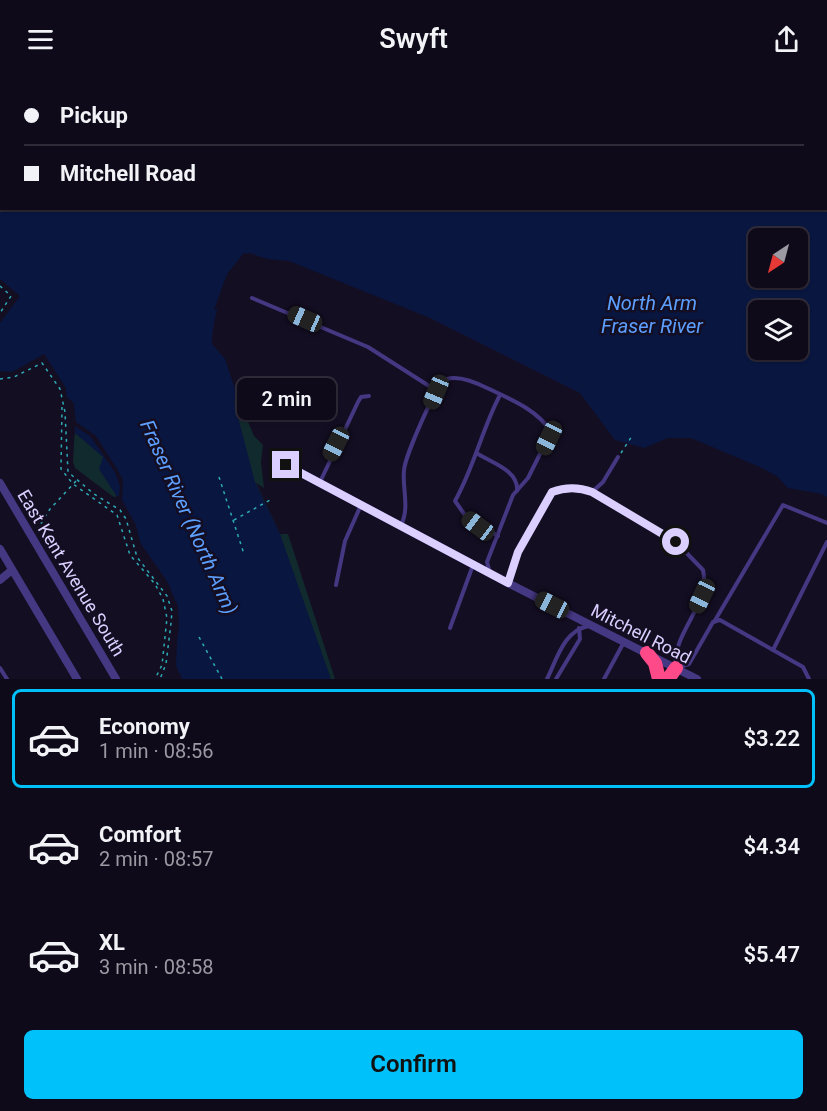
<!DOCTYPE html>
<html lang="en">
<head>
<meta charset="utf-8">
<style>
  body { margin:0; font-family:Roboto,sans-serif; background:#1d1827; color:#f1f3f6; height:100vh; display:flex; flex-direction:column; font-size:22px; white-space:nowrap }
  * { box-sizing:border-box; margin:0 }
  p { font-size:20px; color:#9b9aa2 }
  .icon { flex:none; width:33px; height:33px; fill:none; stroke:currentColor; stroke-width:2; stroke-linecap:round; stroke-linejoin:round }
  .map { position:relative; height:601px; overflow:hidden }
  .panel { display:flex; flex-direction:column; background:#0f0a1a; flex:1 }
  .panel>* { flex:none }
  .guide { position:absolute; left:0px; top:0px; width:828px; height:132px; box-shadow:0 2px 4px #0004,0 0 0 2px #2f2b39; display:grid; align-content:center; height:132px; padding:0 24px; background:#0f0a1a }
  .needle { width:39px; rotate:216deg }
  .tools { position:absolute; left:748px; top:150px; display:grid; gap:12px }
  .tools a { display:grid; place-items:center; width:60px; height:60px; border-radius:9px; background:#0f0a1a; box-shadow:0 2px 4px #0004,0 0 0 2px #2f2b39; font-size:30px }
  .end { position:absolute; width:27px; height:27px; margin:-14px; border:8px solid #dbcfff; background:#111; box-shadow:0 0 0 3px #111 }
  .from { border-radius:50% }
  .bubble { position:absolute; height:42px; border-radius:9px; background:#0f0a1a; box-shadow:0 2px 4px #0004,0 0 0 2px #2f2b39; font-size:20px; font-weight:600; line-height:42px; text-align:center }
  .car { position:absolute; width:18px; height:36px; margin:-18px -9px; border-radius:8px; box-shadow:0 0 4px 2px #0007; background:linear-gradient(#222 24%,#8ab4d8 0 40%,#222 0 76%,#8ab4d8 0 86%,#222 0) }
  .guide b { display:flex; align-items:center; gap:21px; height:57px; font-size:22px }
  .guide b+b { border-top:2px solid #2f2b39 }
  .guide i { width:15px; height:15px; background:#f1f3f6 }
  ul { padding:10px 0 0; list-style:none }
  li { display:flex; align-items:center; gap:18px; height:99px; margin:0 12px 9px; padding:0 12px; border:3px solid transparent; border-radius:9px }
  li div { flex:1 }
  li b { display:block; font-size:22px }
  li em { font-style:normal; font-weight:600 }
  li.on { border-color:#00c1fa }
  li>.icon { width:54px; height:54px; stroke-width:1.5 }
  .button { display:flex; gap:12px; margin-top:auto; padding:12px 24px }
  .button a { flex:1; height:69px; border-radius:9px; background:#00c1fa; color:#111; font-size:24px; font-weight:600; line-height:69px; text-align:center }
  header { display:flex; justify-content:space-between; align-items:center; height:78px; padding:0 24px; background:#0f0a1a; font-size:27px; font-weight:600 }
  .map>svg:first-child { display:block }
</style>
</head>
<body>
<header><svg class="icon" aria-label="menu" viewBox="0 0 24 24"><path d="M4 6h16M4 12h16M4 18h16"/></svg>Swyft<svg class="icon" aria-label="share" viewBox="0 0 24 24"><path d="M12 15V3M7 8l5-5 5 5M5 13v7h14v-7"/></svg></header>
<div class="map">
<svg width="827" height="601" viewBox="0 0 827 601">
  <rect width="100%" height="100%" fill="#140e23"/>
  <g fill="#112a2d">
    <path d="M 237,317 L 254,358 L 263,367 L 261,384 L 264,410 L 256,405 L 280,456 L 288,456 L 335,601 L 310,601 L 289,547 L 234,324 Z"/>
    <path d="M 75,348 C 102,365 114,388 119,419 L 115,420 L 75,390 L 73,384 Z"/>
  </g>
  <path fill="#091640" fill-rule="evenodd" d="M 0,0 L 681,0 L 2,2 L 2,130 L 826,130 L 827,96 L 827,419 L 822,416 L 788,410 L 778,399 L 762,390 L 691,360 L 668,360 L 644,370 L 615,362 L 580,315 L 430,240 L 289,183 L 247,179 C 225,205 213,232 212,266 L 225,281 L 237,317 L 234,324 L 255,404 L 280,456 L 331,601 L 182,601 L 176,588 L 178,531 L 169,507 L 141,466 L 134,445 L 99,391 L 103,379 L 75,355 L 73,325 L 63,315 L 48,287 L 36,284 L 12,299 L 0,298 L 0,238 L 14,220 L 0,205 ZM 759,160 L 798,160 L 798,200 L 759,200 ZM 759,232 L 798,232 L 798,272 L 759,272 Z"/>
  <g fill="#140e23">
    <path d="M 250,175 L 279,185 L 244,184 L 224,214 L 218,231 L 214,232 L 227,196 L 243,176 Z"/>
    <path d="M 0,201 L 20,218 L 0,245 L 0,233 L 10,220 L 0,209 Z"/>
    <path d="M 44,276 L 66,310 L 67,323 L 46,289 L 37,287 L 13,301 L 0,302 L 0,293 L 12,294 Z"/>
    <path d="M 70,321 L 74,326 L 76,344 L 96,358 L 117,391 L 123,402 L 122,422 L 136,447 L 140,465 L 165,500 L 178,528 L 179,547 L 175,583 L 173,576 L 175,531 L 166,509 L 138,468 L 132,446 L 114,419 L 119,418 L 120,408 L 115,394 L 90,358 L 75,348 L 75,358 L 73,356 Z"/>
  </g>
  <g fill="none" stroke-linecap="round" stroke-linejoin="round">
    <g stroke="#2dabb5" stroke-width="1.5" stroke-dasharray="3 4.5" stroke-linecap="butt">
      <path d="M 0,208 L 11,218 L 0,235"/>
      <path d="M 0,301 L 14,299 L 42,285 L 60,311 L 65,334 L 68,394 L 94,416 L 120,432 L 126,441 L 137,479 L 167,518 L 172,533 L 171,545 L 166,586 L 160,601"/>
      <path d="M 62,329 L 61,391 L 73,406 L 117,437 L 130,477 L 155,506 L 163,521 L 167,540 L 162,587 L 155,601"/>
      <path d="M 621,375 L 632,358"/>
      <path d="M 219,399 L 244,476"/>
      <path d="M 234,442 L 270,422"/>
      <path d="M 37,452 L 50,431 L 76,403"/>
      <path d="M 199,559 L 222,601"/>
    </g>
    <g stroke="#453882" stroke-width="4">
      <path d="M 772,0 L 776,2"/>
      <path d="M 689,2 L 690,0"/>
      <path d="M 826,22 L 827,22"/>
      <path d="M 252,220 L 368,269 L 437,313"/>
      <path d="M 478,376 C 493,385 519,393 517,413"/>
      <path d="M 320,404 L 358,324 L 361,319 L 369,318"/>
      <path d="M 592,414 L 603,404 L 618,379"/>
      <path d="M 401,447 C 410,430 402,410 404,392 C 405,379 436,305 447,301 C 459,297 477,305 487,310 C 510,321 538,332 551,354 L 528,400 L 513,417 L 487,484 L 490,495"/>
      <path d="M 498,458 L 467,440 L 455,423 C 475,387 482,351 500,317"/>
      <path d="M 509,504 L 518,474 L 552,414 L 582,410 L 592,414 L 676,464 L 703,492 C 711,528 671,555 676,590 L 689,586 L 713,544 L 720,542 L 803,589 L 809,601"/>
      <path d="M 336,507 L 345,463 L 361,427"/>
      <path d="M 714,544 L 783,427 L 827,445"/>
      <path d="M 450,550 L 473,487"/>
      <path d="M 773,572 L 827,464"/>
      <path d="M 0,590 L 7,601"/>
      <path d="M 547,601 C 557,581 564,552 589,548"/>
      <path d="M 556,601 L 580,561 L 579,550"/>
      <path d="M 604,601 L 624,564"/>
    </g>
    <g stroke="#453882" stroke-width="8">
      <path d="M 286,387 L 508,505 L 697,601"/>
      <path d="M 0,405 L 116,601"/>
      <path d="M 0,471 L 77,601"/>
      <path d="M 0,502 L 12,492"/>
    </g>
    <g stroke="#ff4a89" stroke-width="14">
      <path d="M 647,575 L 655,585 L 659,601"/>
      <path d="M 668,601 L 676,590"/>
    </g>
  </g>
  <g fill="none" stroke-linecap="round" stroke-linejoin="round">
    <path stroke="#dbcfff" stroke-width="8" d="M 286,387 L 508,505 L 518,474 L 552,414 C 565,409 579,409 592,414 L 676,464"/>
  </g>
  <g text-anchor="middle" stroke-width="5" stroke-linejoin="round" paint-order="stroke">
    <g font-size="18" fill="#dbcfff" stroke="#140e23">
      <text transform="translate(71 495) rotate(59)" y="6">East Kent Avenue South</text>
      <text transform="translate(641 556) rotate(27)" y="6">Mitchell Road</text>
    </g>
    <g font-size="20" font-style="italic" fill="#5d9fff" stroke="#140e23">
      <text x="652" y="232">North Arm<tspan x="652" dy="23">Fraser River</tspan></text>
      <text transform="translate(189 439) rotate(66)" y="7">Fraser River (North Arm)</text>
    </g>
  </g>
</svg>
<div class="tools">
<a><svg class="needle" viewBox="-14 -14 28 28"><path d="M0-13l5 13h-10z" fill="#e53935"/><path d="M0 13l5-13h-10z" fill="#9b9aa2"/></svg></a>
<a><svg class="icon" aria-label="layers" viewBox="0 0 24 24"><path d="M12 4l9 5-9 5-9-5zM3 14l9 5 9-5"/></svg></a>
</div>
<i class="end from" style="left:676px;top:464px"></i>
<i class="end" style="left:286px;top:387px"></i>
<div class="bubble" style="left:237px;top:300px;width:99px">2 min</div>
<i class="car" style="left:305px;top:241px;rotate:294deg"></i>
<i class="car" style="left:436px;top:314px;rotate:203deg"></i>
<i class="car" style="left:549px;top:360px;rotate:206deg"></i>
<i class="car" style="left:336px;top:366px;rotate:207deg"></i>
<i class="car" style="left:478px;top:448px;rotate:307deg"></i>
<i class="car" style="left:702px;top:518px;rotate:205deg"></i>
<i class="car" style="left:552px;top:527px;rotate:297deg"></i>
<div class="guide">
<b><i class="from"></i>Pickup</b>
<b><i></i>Mitchell Road</b>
</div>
</div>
<section class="panel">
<ul>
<li class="on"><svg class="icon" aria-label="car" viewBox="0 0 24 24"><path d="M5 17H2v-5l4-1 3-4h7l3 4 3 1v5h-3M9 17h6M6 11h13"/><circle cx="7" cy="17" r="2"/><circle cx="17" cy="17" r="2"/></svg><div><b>Economy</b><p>1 min · 08:56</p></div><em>$3.22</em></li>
<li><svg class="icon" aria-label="car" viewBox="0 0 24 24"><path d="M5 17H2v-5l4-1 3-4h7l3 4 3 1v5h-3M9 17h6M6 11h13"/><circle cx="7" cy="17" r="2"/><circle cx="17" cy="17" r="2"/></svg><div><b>Comfort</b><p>2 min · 08:57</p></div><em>$4.34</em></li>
<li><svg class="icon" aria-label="car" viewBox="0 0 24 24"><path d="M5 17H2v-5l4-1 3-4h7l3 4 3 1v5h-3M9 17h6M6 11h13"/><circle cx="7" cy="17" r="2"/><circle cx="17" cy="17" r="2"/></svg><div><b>XL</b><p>3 min · 08:58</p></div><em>$5.47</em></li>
</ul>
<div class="button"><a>Confirm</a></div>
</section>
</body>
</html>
